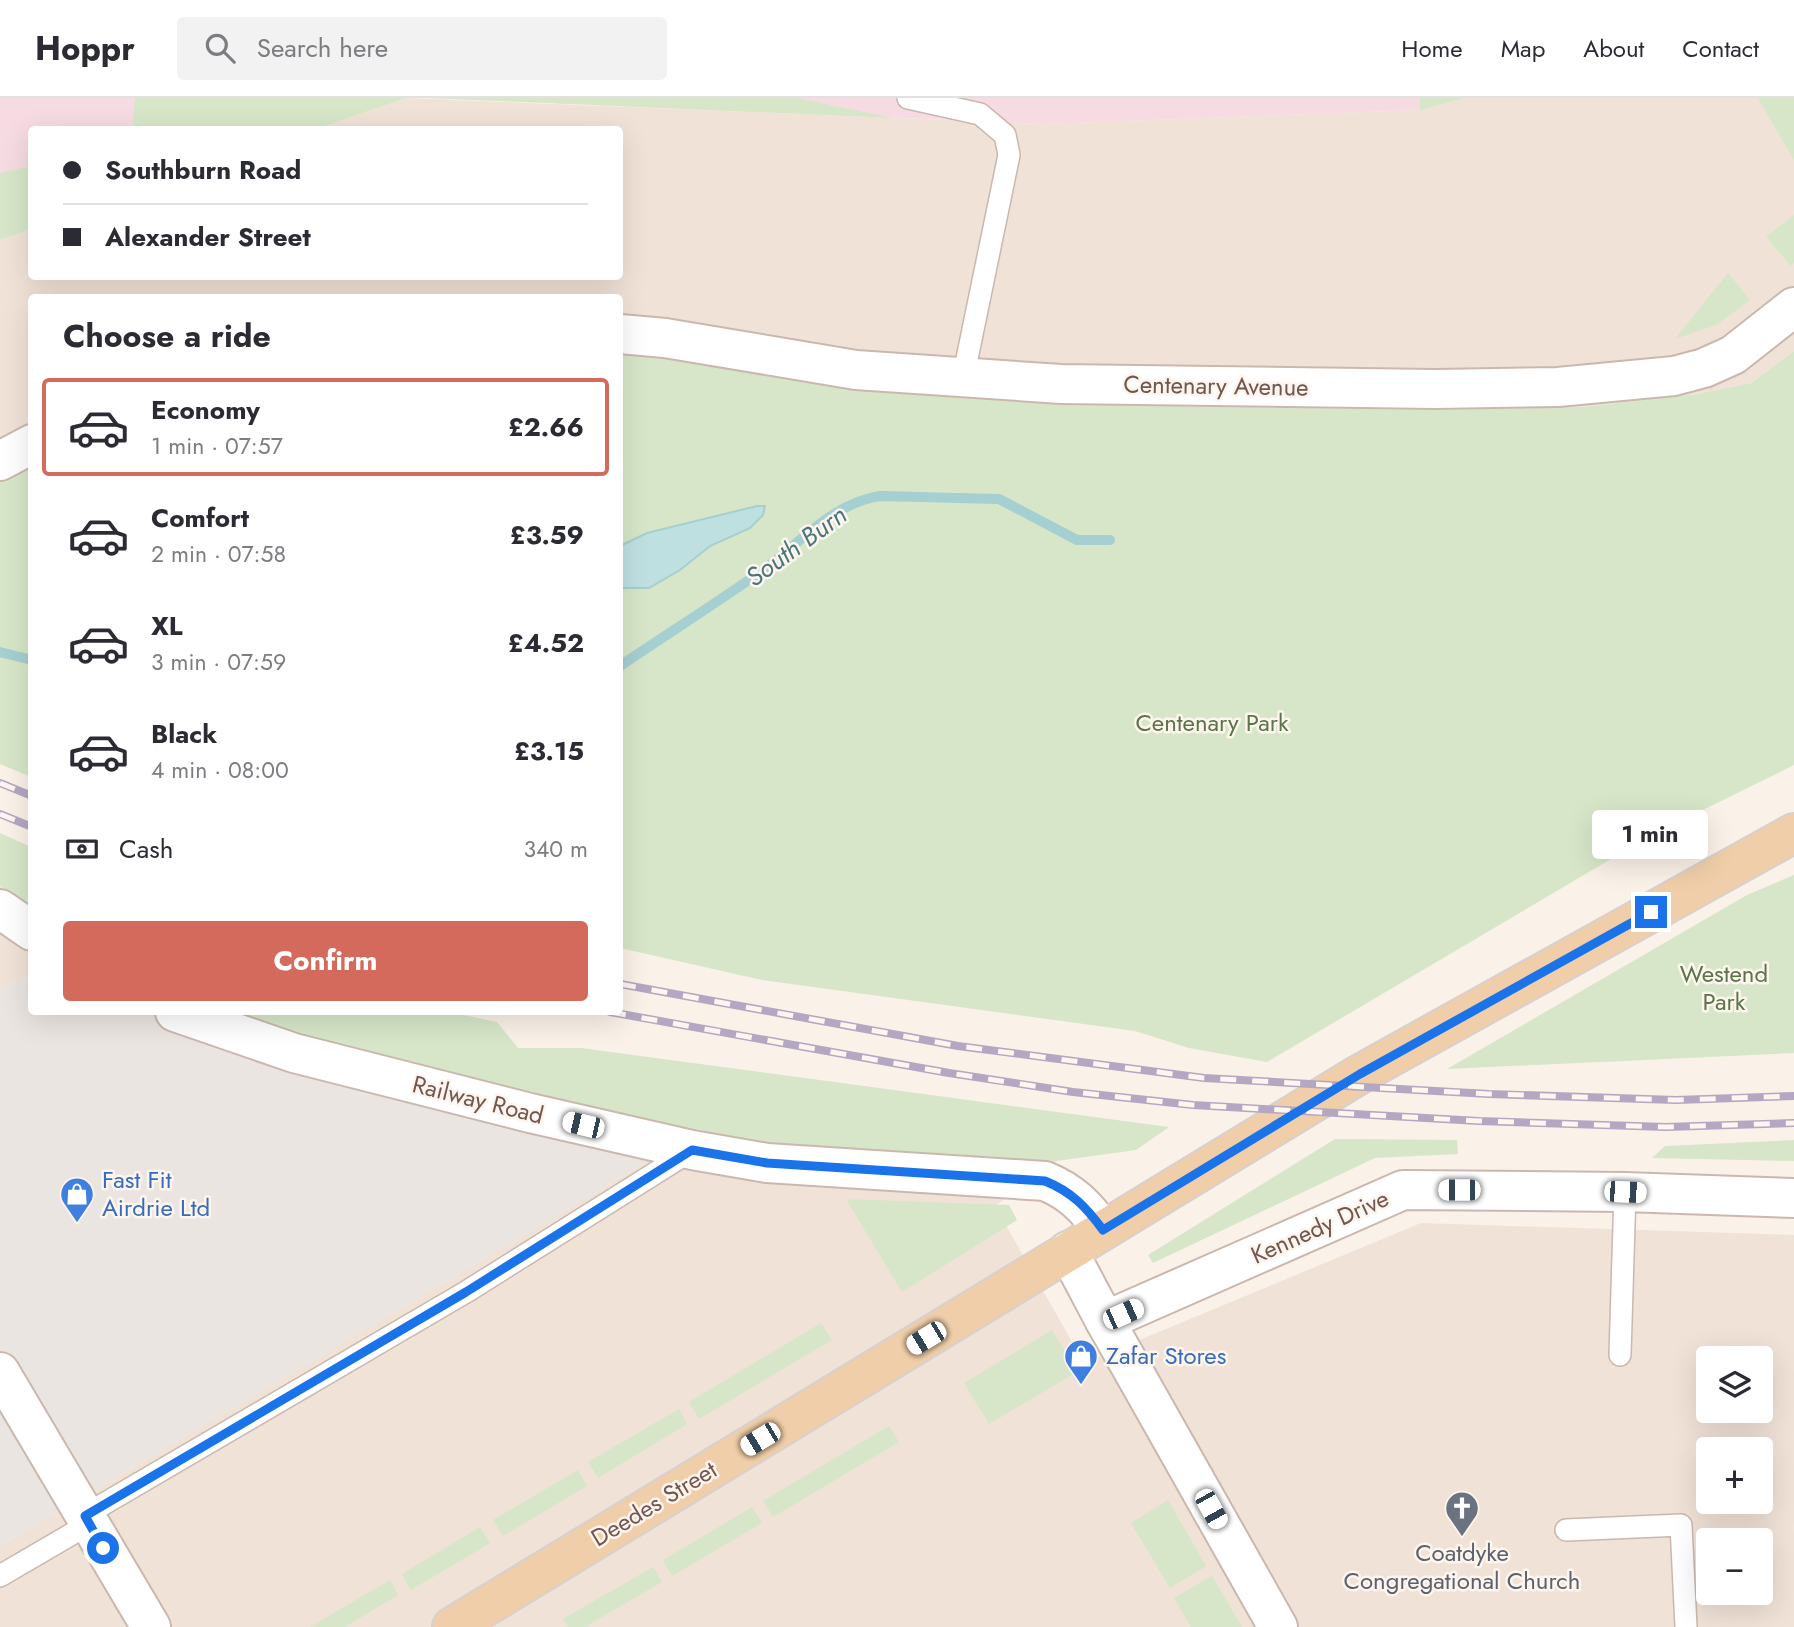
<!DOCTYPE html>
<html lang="en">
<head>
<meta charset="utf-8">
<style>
  body { margin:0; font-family:Jost,sans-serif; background:#f2f2f3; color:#2b2b33; height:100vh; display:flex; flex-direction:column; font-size:26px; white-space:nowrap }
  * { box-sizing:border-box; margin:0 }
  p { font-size:23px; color:#7c7c81 }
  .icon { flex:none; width:38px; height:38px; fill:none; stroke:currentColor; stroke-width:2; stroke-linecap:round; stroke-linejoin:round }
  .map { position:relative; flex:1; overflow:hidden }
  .details { position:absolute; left:28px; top:196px; width:595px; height:721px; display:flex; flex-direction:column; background:#fff; border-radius:7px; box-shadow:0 7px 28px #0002 }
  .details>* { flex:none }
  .top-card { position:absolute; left:28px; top:28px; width:595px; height:154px; border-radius:7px; box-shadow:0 7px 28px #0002; display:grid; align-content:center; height:154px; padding:0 35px; background:#fff }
  .fabs { position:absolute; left:1696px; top:1248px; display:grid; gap:14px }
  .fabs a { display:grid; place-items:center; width:77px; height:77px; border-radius:7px; background:#fff; box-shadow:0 7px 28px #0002; font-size:35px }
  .end { position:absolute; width:32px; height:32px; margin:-16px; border:9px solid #1a73e8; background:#fff; box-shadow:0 0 0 4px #fff }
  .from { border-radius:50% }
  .bubble { position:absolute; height:49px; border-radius:7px; background:#fff; box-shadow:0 7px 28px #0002; font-size:23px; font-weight:700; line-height:49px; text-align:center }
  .car { position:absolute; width:21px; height:42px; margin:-21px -10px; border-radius:9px; box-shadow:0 0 5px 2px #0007; background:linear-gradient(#fff 24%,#345 0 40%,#fff 0 76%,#345 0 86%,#fff 0) }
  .top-card b { display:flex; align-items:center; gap:24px; height:66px; font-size:26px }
  .top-card b+b { border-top:2px solid #e1e1e2 }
  .top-card i { width:18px; height:18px; background:#2b2b33 }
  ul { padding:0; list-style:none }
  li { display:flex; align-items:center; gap:21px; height:98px; margin:0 14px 10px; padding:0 21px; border:4px solid transparent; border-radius:7px }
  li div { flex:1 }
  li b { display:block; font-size:26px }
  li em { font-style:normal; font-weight:700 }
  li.selected { border-color:#d46a5c }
  li>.icon { width:63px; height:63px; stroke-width:1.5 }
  h2 { padding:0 35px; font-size:32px; line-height:84px }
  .pay { display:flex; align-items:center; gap:18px; height:77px; padding:0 35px; font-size:26px }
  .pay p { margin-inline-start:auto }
  .action { display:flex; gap:14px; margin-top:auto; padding:14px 35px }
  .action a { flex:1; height:80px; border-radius:7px; background:#d46a5c; color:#fff; font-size:28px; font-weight:700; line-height:80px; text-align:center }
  header { display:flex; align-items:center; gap:42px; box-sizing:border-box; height:98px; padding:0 35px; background:#fff; border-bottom:2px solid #e1e1e2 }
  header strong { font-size:33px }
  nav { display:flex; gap:38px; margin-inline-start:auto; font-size:24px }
  .search { width:490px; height:63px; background:#f2f2f3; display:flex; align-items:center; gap:18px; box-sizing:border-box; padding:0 24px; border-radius:7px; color:#7c7c81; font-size:26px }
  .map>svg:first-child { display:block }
</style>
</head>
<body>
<header>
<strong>Hoppr</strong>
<div class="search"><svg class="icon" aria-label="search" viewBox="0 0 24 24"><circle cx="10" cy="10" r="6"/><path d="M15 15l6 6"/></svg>Search here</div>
<nav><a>Home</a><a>Map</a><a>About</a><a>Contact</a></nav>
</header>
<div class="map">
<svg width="1794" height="1529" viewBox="0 0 1794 1529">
  <rect width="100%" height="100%" fill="#faf1e8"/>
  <g fill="#f0e2d7" fill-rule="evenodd">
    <path d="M 406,0 L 1043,26 L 1420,12 L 1465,0 L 1794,0 L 1794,253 L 1751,285 L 1697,296 L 1583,309 L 1430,312 L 1064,306 L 910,294 L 620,253 L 620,200 L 32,200 L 31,361 L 0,381 L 0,142 L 31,131 L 32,178 L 620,178 L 620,32 L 316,31 Z"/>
    <path d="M 0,787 L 32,814 L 31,875 L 0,892 Z"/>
    <path d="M 688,1031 L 778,1047 L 1056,1063 L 995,1108 L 1084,1265 L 1421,1125 L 1794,1137 L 1794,1529 L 0,1529 L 0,1448 L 633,1072 ZM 1708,1260 L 1760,1260 L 1760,1312 L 1708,1312 ZM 1708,1351 L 1760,1351 L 1760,1404 L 1708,1404 ZM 1708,1442 L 1760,1442 L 1760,1494 L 1708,1494 Z"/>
  </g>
  <path fill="#ebe5e1" d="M 31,875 L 32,914 L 225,914 L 550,1003 L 688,1031 L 633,1072 L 0,1448 L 0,892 Z"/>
  <g fill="#f6dce2">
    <path d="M 0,0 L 289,0 L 180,31 L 32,32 L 31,73 L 0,81 Z"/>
    <path d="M 429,0 L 1465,0 L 1420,12 L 1043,26 Z"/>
  </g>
  <g fill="#d7e6c8">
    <path d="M 135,0 L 406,0 L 316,31 L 132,31 Z"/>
    <path d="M 430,0 L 797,0 L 893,20 Z"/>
    <path d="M 1420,0 L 1464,0 L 1420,12 Z"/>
    <path d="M 1758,0 L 1794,0 L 1794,62 Z"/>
    <path d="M 31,68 L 31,131 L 0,142 L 0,75 Z"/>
    <path d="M 1794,117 L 1794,165 L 1791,168 L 1766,139 Z"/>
    <path d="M 1728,175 L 1750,202 L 1716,227 L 1675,241 Z"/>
    <path d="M 620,253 L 910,294 L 1055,306 L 1430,312 L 1583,309 L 1697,296 L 1751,285 L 1794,253 L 1794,667 L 1650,738 L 1267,964 L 1189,950 L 1135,933 L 762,882 L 620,850 Z"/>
    <path d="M 31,361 L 31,679 L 0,666 L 0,381 Z"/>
    <path d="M 0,735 L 31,749 L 31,814 L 0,787 Z"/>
    <path d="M 1794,777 L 1794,955 L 1447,971 L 1747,797 Z"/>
    <path d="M 225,914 L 449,914 L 497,924 L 518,950 L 581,950 L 1169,1029 L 1136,1052 L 1056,1063 L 778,1047 L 550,1003 L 299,940 Z"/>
    <path d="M 1335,1041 L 1457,1042 L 1458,1056 L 1375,1060 L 1153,1165 L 1148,1157 Z"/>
    <path d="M 1794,1042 L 1794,1063 L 1652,1060 L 1665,1048 Z"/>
    <path d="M 846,1101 L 1009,1107 L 1017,1122 L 902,1194 Z"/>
    <path d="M 821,1225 L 832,1242 L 699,1321 L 689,1304 Z"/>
    <path d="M 1052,1232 L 1077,1274 L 989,1326 L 964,1285 Z"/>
    <path d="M 679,1311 L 687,1326 L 598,1380 L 588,1364 Z"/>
    <path d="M 889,1328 L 899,1344 L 773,1419 L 763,1403 Z"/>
    <path d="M 578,1372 L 587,1388 L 503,1438 L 493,1422 Z"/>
    <path d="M 1168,1402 L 1206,1468 L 1170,1490 L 1131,1425 Z"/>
    <path d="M 752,1409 L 762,1425 L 672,1478 L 663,1462 Z"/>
    <path d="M 480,1429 L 490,1445 L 411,1492 L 402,1476 Z"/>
    <path d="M 653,1469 L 662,1484 L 585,1529 L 568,1529 L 563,1521 Z"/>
    <path d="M 1212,1478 L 1242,1529 L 1191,1529 L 1174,1500 Z"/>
    <path d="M 390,1482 L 398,1497 L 345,1529 L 310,1529 Z"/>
  </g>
  <path fill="#bfe0e1" stroke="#a6cfd1" stroke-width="2" d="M 757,408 L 765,408 L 763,417 L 750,430 L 710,448 L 680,472 L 649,490 L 620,490 L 620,448 L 647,435 Z"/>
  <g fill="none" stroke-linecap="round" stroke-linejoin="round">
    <g stroke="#a6cfd1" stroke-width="10">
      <path d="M 0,554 L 32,562"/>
      <path d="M 620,568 C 666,537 713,507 759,475 C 797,449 831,405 880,398 L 999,401 L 1077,442 L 1110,442"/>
    </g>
    <g stroke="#cab8af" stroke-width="24">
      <g id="lane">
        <path d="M 908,0 L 980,16 L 1005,37 L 1009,57 L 963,280"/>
        <path d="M 1620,1257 L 1625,1094"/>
        <path d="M 85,1417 L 466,1194 L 692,1052"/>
        <path d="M 1566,1432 L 1681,1427 L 1686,1529"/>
        <path d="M 0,1478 L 89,1426"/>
      </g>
    </g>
    <g stroke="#cab8af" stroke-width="42">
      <g id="street">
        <path d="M 620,236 L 665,240 L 856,272 L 1061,286 L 1435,291 L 1558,289 L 1674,278 L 1704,270 L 1733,257 L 1794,209"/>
        <path d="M 0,363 L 32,346"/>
        <path d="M 0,811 L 32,833"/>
        <path d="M 175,914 L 294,955 L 530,1015 L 692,1052 L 767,1065 L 1045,1083 C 1072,1094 1086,1109 1103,1132"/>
        <path d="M 1068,1153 L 1105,1223 L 1403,1092 L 1625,1094 L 1794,1100"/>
        <path d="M 1105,1223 L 1278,1529"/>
        <path d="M 0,1274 L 151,1529"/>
      </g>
    </g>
    <g stroke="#d7d0ce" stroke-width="42">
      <path id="primary" d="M 452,1529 L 1360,976 L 1794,735"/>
    </g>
    <use href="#lane" stroke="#fff" stroke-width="21"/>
    <use href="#street" stroke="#fff" stroke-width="38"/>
    <use href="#primary" stroke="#f0cea9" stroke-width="38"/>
    <g stroke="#b3a7c2" stroke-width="8">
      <g id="rail">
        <path d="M 0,685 L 32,698"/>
        <path d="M 0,716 L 32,729"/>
        <path d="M 620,886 L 958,948 L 1204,980 L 1489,996 L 1676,1002 L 1794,998"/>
        <path d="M 610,914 L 949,975 L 1073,994 L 1193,1007 L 1479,1023 L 1666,1029 L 1794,1025"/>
      </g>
    </g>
    <use href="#rail" stroke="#fdf5ee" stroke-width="5" stroke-dasharray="16" stroke-linecap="butt"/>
  </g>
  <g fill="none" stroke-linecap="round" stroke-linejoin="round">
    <path stroke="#1a73e8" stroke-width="9" d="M 103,1450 L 85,1418 L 466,1194 L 692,1052 L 767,1065 L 1045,1083 C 1072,1094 1086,1109 1103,1132 L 1360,976 L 1651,814"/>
  </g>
  <defs>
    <g id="shop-pin" transform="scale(1.75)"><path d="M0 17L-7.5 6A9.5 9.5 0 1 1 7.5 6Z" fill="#3f7fe0" stroke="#fdf5ee"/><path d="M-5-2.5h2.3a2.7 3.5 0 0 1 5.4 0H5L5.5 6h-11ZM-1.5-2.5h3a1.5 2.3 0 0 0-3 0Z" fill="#fff"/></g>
    <g id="church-pin" transform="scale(1.75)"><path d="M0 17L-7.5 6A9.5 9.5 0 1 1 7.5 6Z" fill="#6b7280" stroke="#fdf5ee"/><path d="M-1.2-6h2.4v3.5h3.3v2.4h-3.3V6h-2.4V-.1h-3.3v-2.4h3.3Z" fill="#fff"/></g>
  </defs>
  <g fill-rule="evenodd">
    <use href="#shop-pin" x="77" y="1096"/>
    <use href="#shop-pin" x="1081" y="1258"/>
    <use href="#church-pin" x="1462" y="1410"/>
  </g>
  <g text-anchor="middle" stroke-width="5" stroke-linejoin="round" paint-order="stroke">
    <g font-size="24" fill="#71574f" stroke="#fdf5ee">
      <text transform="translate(1216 288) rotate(1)" y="8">Centenary Avenue</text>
      <text transform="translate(478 1002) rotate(14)" y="8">Railway Road</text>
      <text transform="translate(1320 1129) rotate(-24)" y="8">Kennedy Drive</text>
      <text transform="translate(654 1406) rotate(-31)" y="8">Deedes Street</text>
    </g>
    <g font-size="24" fill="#5a7549" stroke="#fdf5ee">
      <text x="1212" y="633">Centenary Park</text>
      <text x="1724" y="884">Westend<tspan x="1724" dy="28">Park</tspan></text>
    </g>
    <g font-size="24" fill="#366cbe" stroke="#fdf5ee" text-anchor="start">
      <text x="102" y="1090">Fast Fit<tspan x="102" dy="28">Airdrie Ltd</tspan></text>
      <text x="1106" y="1266">Zafar Stores</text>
    </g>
    <g font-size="24" fill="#5b616d" stroke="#fdf5ee">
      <text x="1462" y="1463">Coatdyke<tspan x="1462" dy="28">Congregational Church</tspan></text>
    </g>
    <g font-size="26" font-style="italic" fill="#48777b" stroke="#fdf5ee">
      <text transform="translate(796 448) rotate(-36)" y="9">South Burn</text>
    </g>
  </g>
</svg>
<div class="fabs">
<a><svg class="icon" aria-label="layers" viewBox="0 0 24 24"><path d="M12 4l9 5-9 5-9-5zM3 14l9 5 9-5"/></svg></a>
<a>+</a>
<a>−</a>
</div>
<i class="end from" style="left:103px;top:1450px"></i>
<i class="end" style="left:1651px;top:814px"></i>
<div class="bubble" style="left:1592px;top:712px;width:116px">1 min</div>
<i class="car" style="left:583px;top:1027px;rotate:283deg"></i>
<i class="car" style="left:1459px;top:1092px;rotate:270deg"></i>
<i class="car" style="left:1625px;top:1094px;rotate:92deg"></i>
<i class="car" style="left:1123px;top:1216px;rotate:66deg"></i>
<i class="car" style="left:926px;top:1240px;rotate:239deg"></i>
<i class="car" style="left:760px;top:1341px;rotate:239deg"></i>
<i class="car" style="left:1211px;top:1411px;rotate:151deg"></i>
<div class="top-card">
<b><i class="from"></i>Southburn Road</b>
<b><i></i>Alexander Street</b>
</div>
<section class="details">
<h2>Choose a ride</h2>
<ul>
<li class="selected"><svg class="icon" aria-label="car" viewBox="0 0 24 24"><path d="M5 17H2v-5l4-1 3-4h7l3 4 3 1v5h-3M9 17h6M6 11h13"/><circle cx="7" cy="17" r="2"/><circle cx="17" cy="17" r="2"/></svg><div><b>Economy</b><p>1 min · 07:57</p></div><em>£2.66</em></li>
<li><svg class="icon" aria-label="car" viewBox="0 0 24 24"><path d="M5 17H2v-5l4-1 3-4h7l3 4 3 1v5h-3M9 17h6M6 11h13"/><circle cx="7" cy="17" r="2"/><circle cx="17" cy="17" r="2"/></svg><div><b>Comfort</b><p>2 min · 07:58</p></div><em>£3.59</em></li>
<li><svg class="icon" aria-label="car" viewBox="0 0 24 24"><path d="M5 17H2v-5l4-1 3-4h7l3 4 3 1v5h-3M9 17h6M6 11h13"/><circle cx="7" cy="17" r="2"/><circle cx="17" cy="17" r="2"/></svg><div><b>XL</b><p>3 min · 07:59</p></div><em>£4.52</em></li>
<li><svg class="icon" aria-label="car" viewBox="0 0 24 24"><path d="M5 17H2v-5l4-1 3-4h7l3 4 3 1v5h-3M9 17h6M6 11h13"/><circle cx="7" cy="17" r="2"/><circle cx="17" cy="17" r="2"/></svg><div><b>Black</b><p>4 min · 08:00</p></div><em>£3.15</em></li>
</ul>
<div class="pay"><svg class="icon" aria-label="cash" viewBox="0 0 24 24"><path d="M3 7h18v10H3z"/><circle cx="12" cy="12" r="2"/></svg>Cash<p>340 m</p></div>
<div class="action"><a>Confirm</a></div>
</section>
</div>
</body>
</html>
